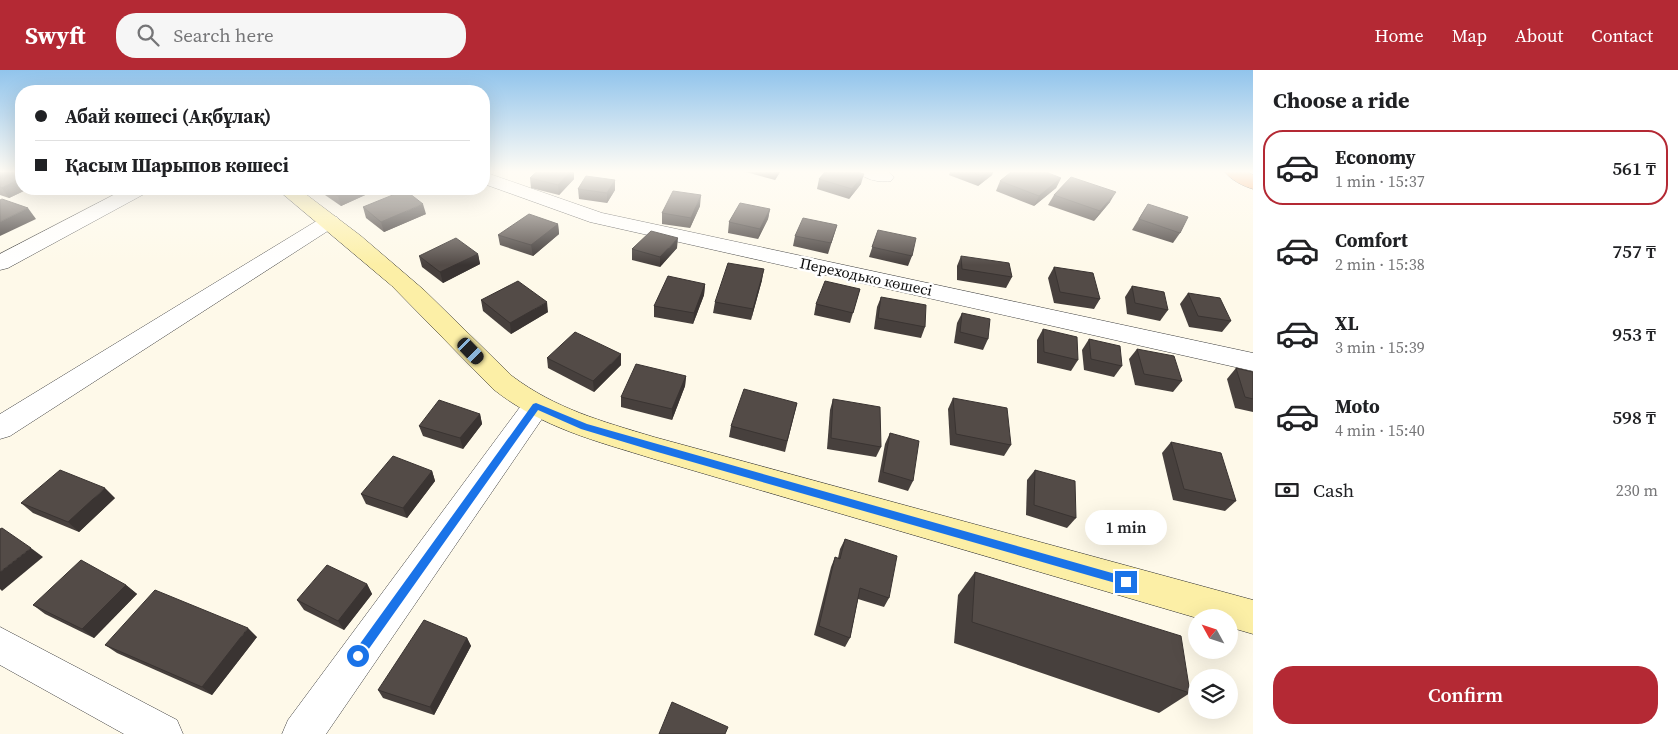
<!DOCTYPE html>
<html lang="en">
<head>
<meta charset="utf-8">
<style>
  body { margin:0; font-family:"Source Serif 4",serif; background:#f6f6f6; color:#202124; height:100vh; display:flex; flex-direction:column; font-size:19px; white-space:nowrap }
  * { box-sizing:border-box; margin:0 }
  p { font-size:16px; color:#757577 }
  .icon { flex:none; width:28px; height:28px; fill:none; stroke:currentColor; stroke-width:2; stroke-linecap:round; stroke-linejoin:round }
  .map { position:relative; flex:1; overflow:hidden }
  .panel { display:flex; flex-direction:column; background:#fff; width:425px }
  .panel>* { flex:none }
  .top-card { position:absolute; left:15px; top:15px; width:475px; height:110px; border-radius:20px; box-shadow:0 5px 20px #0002; display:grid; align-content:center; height:110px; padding:0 20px; background:#fff }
  .needle { width:32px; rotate:310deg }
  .controls { position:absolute; left:1188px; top:539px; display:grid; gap:10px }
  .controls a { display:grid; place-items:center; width:50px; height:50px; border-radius:50%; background:#fff; box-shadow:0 5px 20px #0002; font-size:25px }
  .end { position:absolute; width:22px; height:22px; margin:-11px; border:6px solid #1a73e8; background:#fff; box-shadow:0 0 0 2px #fff }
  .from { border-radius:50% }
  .bubble { position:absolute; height:35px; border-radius:18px; background:#fff; box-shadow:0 5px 20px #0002; font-size:16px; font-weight:600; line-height:35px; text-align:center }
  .car { position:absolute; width:15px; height:30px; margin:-15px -8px; border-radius:6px; box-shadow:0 0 4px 1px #0007; background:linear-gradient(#222 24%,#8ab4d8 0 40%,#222 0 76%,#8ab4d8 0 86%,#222 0) }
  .top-card b { display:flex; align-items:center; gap:18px; height:48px; font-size:19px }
  .top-card b+b { border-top:1px solid #e0e0e0 }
  .top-card i { width:12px; height:12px; background:#202124 }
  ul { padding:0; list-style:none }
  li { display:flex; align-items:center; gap:15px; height:75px; margin:0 10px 8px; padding:0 10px; border:2px solid transparent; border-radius:20px }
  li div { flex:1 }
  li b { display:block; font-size:19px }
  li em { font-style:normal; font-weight:600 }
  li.current { border-color:#b42934 }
  li>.icon { width:45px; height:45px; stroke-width:1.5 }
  h2 { padding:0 20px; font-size:22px; line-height:60px }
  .pay { display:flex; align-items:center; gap:12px; height:55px; padding:0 20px; font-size:19px }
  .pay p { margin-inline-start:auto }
  .button { display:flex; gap:10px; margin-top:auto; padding:10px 20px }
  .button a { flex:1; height:58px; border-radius:20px; background:#b42934; color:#fff; font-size:20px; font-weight:600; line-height:58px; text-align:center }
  header { display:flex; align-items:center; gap:30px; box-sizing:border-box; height:70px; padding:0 25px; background:#b42934; color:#fff }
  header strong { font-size:24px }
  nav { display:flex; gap:28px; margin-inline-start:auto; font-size:18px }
  .search { width:350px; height:45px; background:#f6f6f6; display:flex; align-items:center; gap:12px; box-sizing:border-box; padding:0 18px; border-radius:20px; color:#757577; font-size:19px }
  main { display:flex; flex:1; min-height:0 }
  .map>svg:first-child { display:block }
</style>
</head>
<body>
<header>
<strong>Swyft</strong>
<div class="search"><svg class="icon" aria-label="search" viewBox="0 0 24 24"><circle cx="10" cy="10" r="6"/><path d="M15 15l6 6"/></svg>Search here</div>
<nav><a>Home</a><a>Map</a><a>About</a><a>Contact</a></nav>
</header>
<main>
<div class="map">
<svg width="1253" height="664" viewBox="0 0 1253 664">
  <rect width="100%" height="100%" fill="#fef9e9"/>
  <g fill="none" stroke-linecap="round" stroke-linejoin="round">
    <g stroke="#3d3d3d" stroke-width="1">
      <g id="street">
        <path d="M 484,102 L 602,143 L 1253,283 L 1253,301 L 590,152 L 484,114 Z"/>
        <path d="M 859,102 L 889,102 L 894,107 L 891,111 C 882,113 864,110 859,102 Z"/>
        <path d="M 125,119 L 149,119 L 146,123 L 8,198 L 0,200 L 0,184 Z"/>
        <path d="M 330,145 L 337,147 L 340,151 L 337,155 L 10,366 L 0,369 L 0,344 L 323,147 Z"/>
        <path d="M 536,326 L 546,329 L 550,336 L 546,343 L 326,664 L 282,664 L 288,650 L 526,329 Z"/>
        <path d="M 0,557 L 177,650 L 183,664 L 124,664 L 0,595 Z"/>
      </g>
    </g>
    <g stroke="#2c2c2c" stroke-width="1">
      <path id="secondary" d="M 277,119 L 299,119 L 361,166 L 424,220 L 512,306 C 556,339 601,351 654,367 L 1253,530 L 1253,564 L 1229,557 L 1229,548 L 1197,548 L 654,389 C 596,371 542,358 493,319 L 392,216 Z"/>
    </g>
    <g stroke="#1b1b1b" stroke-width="1">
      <path id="highway" d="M 1225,102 L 1248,102 L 1253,105 L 1253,119 C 1243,116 1231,110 1225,102 Z"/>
    </g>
    <use href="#street" fill="#fff" fill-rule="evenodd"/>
    <use href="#secondary" fill="#fcefa6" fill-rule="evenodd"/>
    <use href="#highway" fill="#ef9756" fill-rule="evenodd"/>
  </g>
  <g fill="#47403d">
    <path d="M 0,102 L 21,119 L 28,119 L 9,128 L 0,125 Z"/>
    <path d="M 536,102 L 574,102 L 574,109 L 559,125 L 531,118 L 530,108 Z"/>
    <path d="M 746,102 L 780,102 L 775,110 Z"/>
    <path d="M 950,102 L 993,102 L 992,105 L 978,116 L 949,105 Z"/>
    <path d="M 1061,108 L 1056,118 L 1034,136 L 996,121 L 1000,111 Z"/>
    <path d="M 819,109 L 861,114 L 849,129 L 817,119 Z"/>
    <path d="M 615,110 L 615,120 L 607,133 L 579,129 L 578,119 Z"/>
    <path d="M 322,119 L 374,119 L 374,121 L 341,136 L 325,125 Z"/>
    <path d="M 1054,125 L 1110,132 L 1094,151 L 1048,135 Z"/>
    <path d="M 1148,134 L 1180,163 L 1173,173 L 1132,160 Z"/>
    <path d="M 700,136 L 690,158 L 662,154 L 662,143 Z"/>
    <path d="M 363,137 L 426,144 L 384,162 L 366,148 Z"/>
    <path d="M 770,139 L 768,149 L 758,169 L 728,163 L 729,152 Z"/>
    <path d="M 558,154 L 559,164 L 533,186 L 500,175 L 498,165 Z"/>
    <path d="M 837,155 L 828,184 L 793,176 L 795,166 Z"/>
    <path d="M 878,160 L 912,186 L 908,196 L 869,187 Z"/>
    <path d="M 677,178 L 660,197 L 632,190 L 632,179 Z"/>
    <path d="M 478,184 L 480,194 L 443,213 L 422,197 L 419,186 Z"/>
    <path d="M 961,186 L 1012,207 L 1006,218 L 957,210 L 957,196 Z"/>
    <path d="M 1054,197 L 1100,229 L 1094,239 L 1054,233 L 1048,208 Z"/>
    <path d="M 762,210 L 751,250 L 713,243 L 715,232 Z"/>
    <path d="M 705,214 L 704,225 L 693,254 L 654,247 L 654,236 Z"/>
    <path d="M 1132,216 L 1168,240 L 1160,251 L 1127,244 L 1125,227 Z"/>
    <path d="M 860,219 L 850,253 L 814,245 L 816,234 Z"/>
    <path d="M 1188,223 L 1231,251 L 1222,262 L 1189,257 L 1180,234 Z"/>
    <path d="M 881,227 L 925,257 L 921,268 L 874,259 L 877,237 Z"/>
    <path d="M 481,230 L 548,242 L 511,264 L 483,241 Z"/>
    <path d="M 962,243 L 988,269 L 983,280 L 954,273 L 957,253 Z"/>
    <path d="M 1043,259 L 1078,290 L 1071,301 L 1037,293 L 1037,270 Z"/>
    <path d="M 1089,269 L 1122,296 L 1114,307 L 1084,300 L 1082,280 Z"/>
    <path d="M 1137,279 L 1182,311 L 1173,322 L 1135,315 L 1129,289 Z"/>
    <path d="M 547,288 L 621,295 L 594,322 L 548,298 Z"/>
    <path d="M 1236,298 L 1253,302 L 1253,342 L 1235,338 L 1227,309 Z"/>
    <path d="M 686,306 L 685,316 L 672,350 L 621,337 L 621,327 Z"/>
    <path d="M 953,328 L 1011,375 L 1004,386 L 950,375 L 948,339 Z"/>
    <path d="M 833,329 L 881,377 L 876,387 L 827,379 L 830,340 Z"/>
    <path d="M 797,333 L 785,382 L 729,367 L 731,356 Z"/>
    <path d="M 480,344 L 482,354 L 463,379 L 423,366 L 419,356 Z"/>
    <path d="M 890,363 L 913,411 L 908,421 L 878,412 L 885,374 Z"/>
    <path d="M 1171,372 L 1236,431 L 1225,441 L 1173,430 L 1162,383 Z"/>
    <path d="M 1035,400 L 1076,448 L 1067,458 L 1026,445 L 1027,410 Z"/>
    <path d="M 432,401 L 435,411 L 407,448 L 366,434 L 361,424 Z"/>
    <path d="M 115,428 L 79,462 L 33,443 L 21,433 Z"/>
    <path d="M 845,469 L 889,528 L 884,537 L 858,529 L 850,568 L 845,577 L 814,565 L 831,497 L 835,487 L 838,488 L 840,479 Z"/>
    <path d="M 975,502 L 1190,623 L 1159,643 L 954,573 L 958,525 Z"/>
    <path d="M 367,514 L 372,524 L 344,560 L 304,540 L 297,530 Z"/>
    <path d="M 126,515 L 137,524 L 94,568 L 45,544 L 33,535 Z"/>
    <path d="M 257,567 L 212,625 L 117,583 L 105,575 Z"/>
    <path d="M 467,568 L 471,576 L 434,645 L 383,628 L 378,620 Z"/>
  </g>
  <g fill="#3a3432">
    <path d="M 570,102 L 574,102 L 574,109 L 559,125 L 558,115 Z"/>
    <path d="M 776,102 L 780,102 L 775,110 Z"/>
    <path d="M 987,102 L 993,102 L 992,105 L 978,116 L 982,106 Z"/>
    <path d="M 864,104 L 861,114 L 849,129 L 852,119 Z"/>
    <path d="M 21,108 L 21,119 L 28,119 L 9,128 L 2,118 Z"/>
    <path d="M 1061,108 L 1056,118 L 1034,136 L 1039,126 Z"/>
    <path d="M 615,110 L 615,120 L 607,133 L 607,123 Z"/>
    <path d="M 353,119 L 374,119 L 374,121 L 341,136 L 338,126 Z"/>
    <path d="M 1116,122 L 1110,132 L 1094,151 L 1100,141 Z"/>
    <path d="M 701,125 L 700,136 L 690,158 L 691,148 Z"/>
    <path d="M 423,134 L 426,144 L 384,162 L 381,152 Z"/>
    <path d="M 28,138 L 36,149 L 0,166 L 0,152 Z"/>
    <path d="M 770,139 L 768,149 L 758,169 L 760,159 Z"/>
    <path d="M 558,154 L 559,164 L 533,186 L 531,175 Z"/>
    <path d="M 678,168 L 677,178 L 660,197 L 660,187 Z"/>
    <path d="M 478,184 L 480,194 L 443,213 L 440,202 Z"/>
    <path d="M 764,199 L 762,210 L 751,250 L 753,239 Z"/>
    <path d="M 705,214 L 704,225 L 693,254 L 694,243 Z"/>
    <path d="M 547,232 L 548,242 L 511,264 L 510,253 Z"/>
    <path d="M 621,284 L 621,295 L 594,322 L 593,311 Z"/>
    <path d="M 686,306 L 685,316 L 672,350 L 672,339 Z"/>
    <path d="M 480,344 L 482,354 L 463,379 L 460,368 Z"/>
    <path d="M 432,401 L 435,411 L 407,448 L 403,438 Z"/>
    <path d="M 105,418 L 115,428 L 79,462 L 68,452 Z"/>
    <path d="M 31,478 L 43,487 L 2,521 L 0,519 L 0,502 Z"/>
    <path d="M 367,514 L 372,524 L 344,560 L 338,551 Z"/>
    <path d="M 126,515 L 137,524 L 94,568 L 82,559 Z"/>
    <path d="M 248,558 L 257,567 L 212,625 L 202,617 Z"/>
    <path d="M 467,568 L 471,576 L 434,645 L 430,637 Z"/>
  </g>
  <g fill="#534b47" stroke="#3a3432">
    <path d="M 0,102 L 21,102 L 21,108 L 2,118 L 0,117 Z"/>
    <path d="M 536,102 L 570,102 L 558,115 L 530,108 Z"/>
    <path d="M 825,102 L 858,102 L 864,104 L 852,119 L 819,109 Z"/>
    <path d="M 971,102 L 987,102 L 982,106 Z"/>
    <path d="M 1011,102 L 1046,102 L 1061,108 L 1039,126 L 1000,111 Z"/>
    <path d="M 586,106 L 615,110 L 607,123 L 578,119 Z"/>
    <path d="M 1071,107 L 1116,122 L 1100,141 L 1054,125 Z"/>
    <path d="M 327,119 L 353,119 L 338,126 Z"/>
    <path d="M 405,120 L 423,134 L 381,152 L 363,137 Z"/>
    <path d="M 673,121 L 701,125 L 691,148 L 662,143 Z"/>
    <path d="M 2,129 L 28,138 L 0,152 L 0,130 Z"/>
    <path d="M 740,133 L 770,139 L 760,159 L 729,152 Z"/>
    <path d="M 1148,134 L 1188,147 L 1180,163 L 1139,149 Z"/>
    <path d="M 529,144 L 558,154 L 531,175 L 498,165 Z"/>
    <path d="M 803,148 L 837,155 L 831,173 L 795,166 Z"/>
    <path d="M 878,160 L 916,168 L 912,186 L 872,177 Z"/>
    <path d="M 651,161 L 678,168 L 660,187 L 632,179 Z"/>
    <path d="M 456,168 L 478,184 L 440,202 L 419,186 Z"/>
    <path d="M 961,186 L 1009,193 L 1012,207 L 962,199 Z"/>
    <path d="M 728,193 L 764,199 L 753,239 L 715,232 Z"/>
    <path d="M 1054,197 L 1093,203 L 1100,229 L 1060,222 Z"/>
    <path d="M 668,206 L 705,214 L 694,243 L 654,236 Z"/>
    <path d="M 518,211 L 547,232 L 510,253 L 481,230 Z"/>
    <path d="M 825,211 L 860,219 L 853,243 L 816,234 Z"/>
    <path d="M 1132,216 L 1164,222 L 1168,240 L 1135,233 Z"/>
    <path d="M 1188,223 L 1220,228 L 1231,251 L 1198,246 Z"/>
    <path d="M 881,227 L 926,235 L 925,257 L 878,248 Z"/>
    <path d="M 962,243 L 990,249 L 988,269 L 960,262 Z"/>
    <path d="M 1043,259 L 1077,267 L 1078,290 L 1044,282 Z"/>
    <path d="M 575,262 L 621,284 L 593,311 L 547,288 Z"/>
    <path d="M 1089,269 L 1120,276 L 1122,296 L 1091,289 Z"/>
    <path d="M 1137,279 L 1174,286 L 1182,311 L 1144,304 Z"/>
    <path d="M 636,294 L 686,306 L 672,339 L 621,327 Z"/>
    <path d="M 1236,298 L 1253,302 L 1253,329 L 1245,327 Z"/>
    <path d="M 744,319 L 797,333 L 787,371 L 731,356 Z"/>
    <path d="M 953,328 L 1007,338 L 1011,375 L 956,364 Z"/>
    <path d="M 833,329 L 880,337 L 881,377 L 831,368 Z"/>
    <path d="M 439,330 L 480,344 L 460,368 L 419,356 Z"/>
    <path d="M 890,363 L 919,371 L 913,411 L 883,402 Z"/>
    <path d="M 1171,372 L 1221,383 L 1236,431 L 1184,419 Z"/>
    <path d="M 393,386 L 432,401 L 403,438 L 361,424 Z"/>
    <path d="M 60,400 L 105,418 L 68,452 L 21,433 Z"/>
    <path d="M 1035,400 L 1075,411 L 1076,448 L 1034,435 Z"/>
    <path d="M 2,458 L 31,478 L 0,502 L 0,459 Z"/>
    <path d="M 845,469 L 897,486 L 889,528 L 860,518 L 850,568 L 819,556 L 835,487 L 840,489 Z"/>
    <path d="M 81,490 L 126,515 L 82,559 L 33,535 Z"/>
    <path d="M 327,495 L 367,514 L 338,551 L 297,530 Z"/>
    <path d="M 975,502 L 1181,566 L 1190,623 L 972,552 Z"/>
    <path d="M 155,520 L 248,558 L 202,617 L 105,575 Z"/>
    <path d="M 424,550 L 467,568 L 430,637 L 378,620 Z"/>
    <path d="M 672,632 L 728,657 L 725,664 L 659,664 Z"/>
  </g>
  <linearGradient id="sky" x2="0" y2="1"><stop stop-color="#91c4ec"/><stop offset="0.52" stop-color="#fffcf5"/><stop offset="1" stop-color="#fffcf5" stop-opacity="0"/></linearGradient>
  <rect width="1253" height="195" fill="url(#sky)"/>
  <path fill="#1a73e8" d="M 536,333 L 587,354 L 1126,507 L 1131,512 L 1126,516 L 654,381 L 581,359 L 538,340 L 361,590 L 358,591 L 354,590 L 352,586 L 354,582 L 533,334 Z"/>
  <g text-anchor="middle" stroke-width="5" stroke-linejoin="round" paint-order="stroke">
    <g font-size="15" fill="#0a0a0a" stroke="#fff">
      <text transform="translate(866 207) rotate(12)" y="5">Переходько көшесі</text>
    </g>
  </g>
</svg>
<div class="controls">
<a><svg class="needle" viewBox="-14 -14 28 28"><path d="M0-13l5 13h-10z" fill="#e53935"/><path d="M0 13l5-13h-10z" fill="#757577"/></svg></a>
<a><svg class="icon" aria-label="layers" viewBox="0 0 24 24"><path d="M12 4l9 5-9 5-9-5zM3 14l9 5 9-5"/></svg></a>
</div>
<i class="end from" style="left:358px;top:586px"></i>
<i class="end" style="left:1126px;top:512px"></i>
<div class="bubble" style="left:1085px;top:440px;width:82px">1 min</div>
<i class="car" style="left:471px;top:281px;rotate:136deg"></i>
<div class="top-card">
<b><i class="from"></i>Абай көшесі (Ақбұлақ)</b>
<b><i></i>Қасым Шарыпов көшесі</b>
</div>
</div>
<section class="panel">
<h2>Choose a ride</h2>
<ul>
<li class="current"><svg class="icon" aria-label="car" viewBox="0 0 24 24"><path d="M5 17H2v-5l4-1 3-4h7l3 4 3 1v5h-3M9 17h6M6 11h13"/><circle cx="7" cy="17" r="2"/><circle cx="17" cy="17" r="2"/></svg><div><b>Economy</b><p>1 min · 15:37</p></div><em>561 ₸</em></li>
<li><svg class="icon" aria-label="car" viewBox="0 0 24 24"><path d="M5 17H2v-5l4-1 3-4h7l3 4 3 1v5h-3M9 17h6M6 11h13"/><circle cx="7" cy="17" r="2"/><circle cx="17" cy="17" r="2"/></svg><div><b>Comfort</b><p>2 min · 15:38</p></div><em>757 ₸</em></li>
<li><svg class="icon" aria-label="car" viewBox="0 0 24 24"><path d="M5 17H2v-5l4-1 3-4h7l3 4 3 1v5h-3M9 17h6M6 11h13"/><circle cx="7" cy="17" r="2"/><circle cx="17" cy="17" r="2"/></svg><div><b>XL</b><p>3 min · 15:39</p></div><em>953 ₸</em></li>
<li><svg class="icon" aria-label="car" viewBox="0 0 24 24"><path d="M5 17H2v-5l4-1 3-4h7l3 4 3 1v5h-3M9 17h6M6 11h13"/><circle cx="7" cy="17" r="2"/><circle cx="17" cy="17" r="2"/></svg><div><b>Moto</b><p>4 min · 15:40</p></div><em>598 ₸</em></li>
</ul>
<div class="pay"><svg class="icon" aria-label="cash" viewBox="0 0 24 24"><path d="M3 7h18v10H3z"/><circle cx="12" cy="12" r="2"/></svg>Cash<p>230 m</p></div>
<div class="button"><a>Confirm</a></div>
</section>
</main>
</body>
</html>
